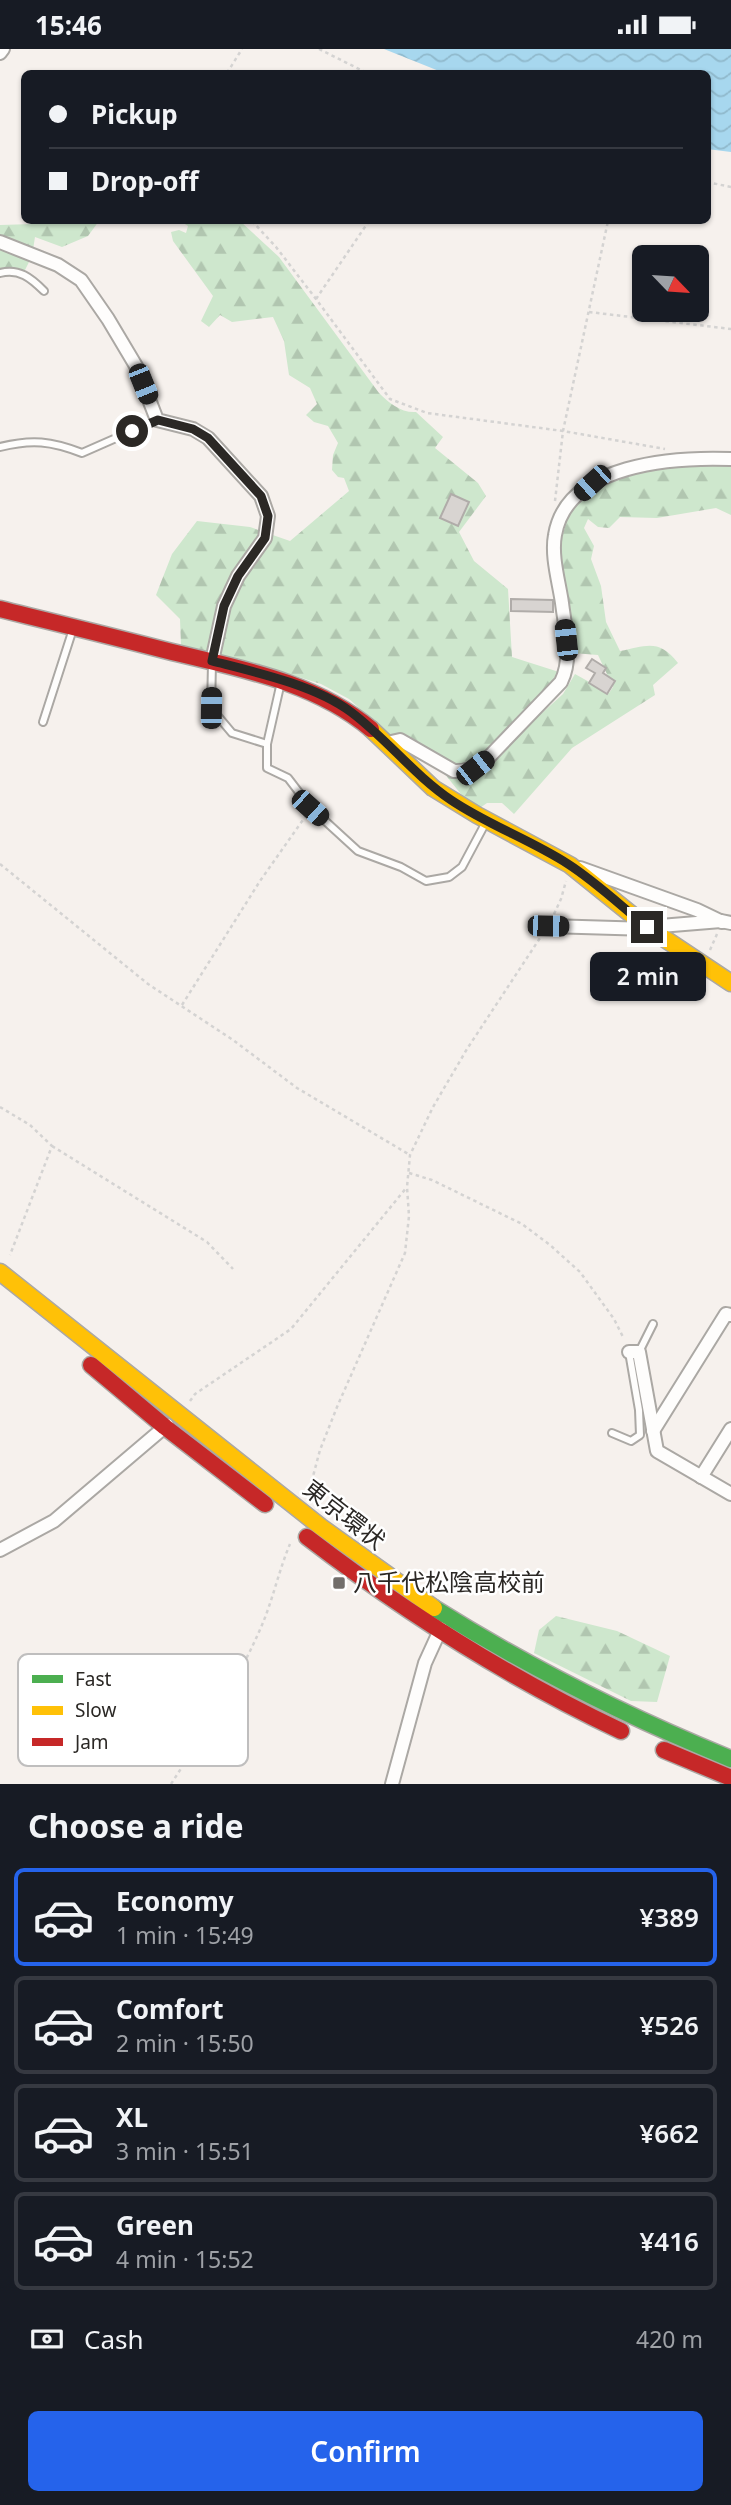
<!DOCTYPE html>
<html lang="en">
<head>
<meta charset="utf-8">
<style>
  body { margin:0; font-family:"Noto Sans","Noto Sans JP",sans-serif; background:#242831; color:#f1f3f6; height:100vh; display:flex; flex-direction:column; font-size:26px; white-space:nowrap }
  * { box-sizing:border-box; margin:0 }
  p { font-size:23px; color:#9ea1a6 }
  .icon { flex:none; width:38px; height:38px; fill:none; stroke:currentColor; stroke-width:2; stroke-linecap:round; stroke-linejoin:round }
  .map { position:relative; height:1735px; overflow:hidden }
  .drawer { display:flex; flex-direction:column; background:#171b24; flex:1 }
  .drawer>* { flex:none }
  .guide { position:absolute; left:21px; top:21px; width:690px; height:154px; border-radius:10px; box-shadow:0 2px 5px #0004; display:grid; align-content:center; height:154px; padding:0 28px; background:#171b24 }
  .needle { width:46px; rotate:115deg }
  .tools { position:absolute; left:632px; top:196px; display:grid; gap:14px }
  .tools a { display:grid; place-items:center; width:77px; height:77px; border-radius:10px; background:#171b24; box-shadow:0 2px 5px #0004; font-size:35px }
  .end { position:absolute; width:32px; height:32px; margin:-16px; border:9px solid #2b2825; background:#fff; box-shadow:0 0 0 4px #fff }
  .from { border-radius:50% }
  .bubble { position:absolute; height:49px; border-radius:10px; background:#171b24; box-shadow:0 2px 5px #0004; font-size:23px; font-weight:600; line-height:49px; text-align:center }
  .car { position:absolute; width:21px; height:42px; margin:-21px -10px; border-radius:9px; box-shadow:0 0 5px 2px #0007; background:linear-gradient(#222 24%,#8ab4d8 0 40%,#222 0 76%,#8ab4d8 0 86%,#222 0) }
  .guide b { display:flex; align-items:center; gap:24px; height:66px; font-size:26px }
  .guide b+b { border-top:2px solid #363941 }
  .guide i { width:18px; height:18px; background:#f1f3f6 }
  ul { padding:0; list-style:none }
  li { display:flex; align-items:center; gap:21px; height:98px; margin:0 14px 10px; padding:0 14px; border:4px solid #363941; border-radius:10px }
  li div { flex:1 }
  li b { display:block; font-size:26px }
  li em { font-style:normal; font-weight:600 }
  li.active { border-color:#2563eb }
  li>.icon { width:63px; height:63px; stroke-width:1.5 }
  h2 { padding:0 28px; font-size:32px; line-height:84px }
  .pay { display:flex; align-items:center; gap:18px; height:77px; padding:0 28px; font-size:26px }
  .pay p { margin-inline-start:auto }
  .action { display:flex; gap:14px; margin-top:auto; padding:14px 28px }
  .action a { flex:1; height:80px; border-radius:10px; background:#2563eb; color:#fff; font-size:28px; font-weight:600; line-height:80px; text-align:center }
  .status { display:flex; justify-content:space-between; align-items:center; height:49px; padding:0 35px; background:#171b24; direction:ltr }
  .status svg { height:19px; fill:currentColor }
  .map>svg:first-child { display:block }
</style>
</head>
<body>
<div class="status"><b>15:46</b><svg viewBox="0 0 49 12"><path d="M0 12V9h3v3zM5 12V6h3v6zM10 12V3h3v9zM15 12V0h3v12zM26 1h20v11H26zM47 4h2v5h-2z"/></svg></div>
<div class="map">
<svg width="731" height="1735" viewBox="0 0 731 1735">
  <defs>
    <pattern id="forest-firs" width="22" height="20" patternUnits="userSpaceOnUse" patternTransform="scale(1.75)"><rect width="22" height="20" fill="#cee7cd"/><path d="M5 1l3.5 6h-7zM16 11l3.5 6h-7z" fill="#b1c6b0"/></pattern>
    <pattern id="water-waves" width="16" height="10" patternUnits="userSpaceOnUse" patternTransform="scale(1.75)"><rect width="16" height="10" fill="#a7d7ee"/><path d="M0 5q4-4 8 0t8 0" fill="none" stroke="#90b9cc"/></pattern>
  </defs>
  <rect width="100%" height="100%" fill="#f6f1ed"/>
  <g fill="url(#forest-firs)">
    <path d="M 67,172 L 99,172 L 88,187 L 62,198 L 35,188 L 32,207 L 25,221 L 10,222 L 0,219 L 0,176 L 67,174 Z"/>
    <path d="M 180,172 L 240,172 L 279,208 L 379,344 C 389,354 401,364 416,363 L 443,388 L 435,399 L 478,434 L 486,447 L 459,483 L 474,512 L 508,540 L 512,608 L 559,623 L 531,658 L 542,664 L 563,645 L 575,625 L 609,644 L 613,638 L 598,606 L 573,604 L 560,502 L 562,489 L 570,458 L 598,436 L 610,434 L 617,428 L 690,414 L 731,415 L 731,466 L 716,459 L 657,469 L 620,468 L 609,479 L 598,478 L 588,470 L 584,479 L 594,497 L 591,510 L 601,537 L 606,573 L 620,602 C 646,597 659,589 678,614 L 653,636 L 655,646 L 572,699 L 514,765 L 502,754 L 487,754 L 477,761 L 464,749 L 444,724 L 388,685 L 349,650 L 321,635 L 257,615 L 181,596 L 180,570 L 156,546 L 172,505 L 197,472 L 250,478 L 290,492 L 349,442 L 344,429 L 338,428 L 332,421 L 333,406 L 338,394 L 328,377 L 314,373 L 306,366 L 317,355 L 310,339 L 289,326 L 284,292 L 273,268 L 232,273 L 220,266 L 209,278 L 201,272 L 213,247 L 173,192 L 171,183 L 179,181 L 186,184 L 188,177 Z"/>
    <path d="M 556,1567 L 617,1582 L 670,1607 L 657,1653 L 631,1652 L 534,1604 L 539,1581 Z"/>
  </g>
  <path fill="url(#water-waves)" d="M 384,0 L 731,0 L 731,103 L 707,100 L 707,24 L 444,24 Z"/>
  <g fill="#d8d4d1" stroke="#b0aca9" stroke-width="2">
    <path d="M 451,445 L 469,453 L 458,477 L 440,469 Z"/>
    <path d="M 511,550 L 553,551 L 553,563 L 511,562 Z"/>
    <path d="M 592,610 L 606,619 L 603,624 L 615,632 L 607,645 L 589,634 L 595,624 L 586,619 Z"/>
  </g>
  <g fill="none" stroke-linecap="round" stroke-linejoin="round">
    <g stroke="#aba8a4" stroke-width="10">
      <g id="lane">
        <path d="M 0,224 C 19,219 31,229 44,242"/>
        <path d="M 0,398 C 32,390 51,392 82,404 L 157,371"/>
        <path d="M 212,615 L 211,659 L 232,684 L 267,695"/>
        <path d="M 281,633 L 267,695 L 267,719 L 288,729 L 311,759 L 358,802 L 401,818 L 426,832 L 449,828 L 462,818 L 486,773"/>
        <path d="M 43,673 L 73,580"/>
        <path d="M 639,1303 L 653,1275"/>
        <path d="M 612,1384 L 631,1392 L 640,1386 L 639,1361 L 629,1303"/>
      </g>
    </g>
    <g stroke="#aba8a4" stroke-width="16">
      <g id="street">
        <path d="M 0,4 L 3,0"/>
        <path d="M 0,193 L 58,216 L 81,231 L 108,270 L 136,317 L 157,371 L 193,380 L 208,389 L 261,447 L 268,467 L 265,489 L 238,527 L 224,557 L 212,612"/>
        <path d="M 387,694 L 400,691 L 454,722 C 469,723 478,716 489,708 L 561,633 C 573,609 565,579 562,554 C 559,533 551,507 555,486 C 567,414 675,408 731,410"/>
        <path d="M 580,819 L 697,861 L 722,873"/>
        <path d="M 548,877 L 649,880"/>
        <path d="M 648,878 L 721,872 L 731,874"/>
        <path d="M 629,1303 L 639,1303 L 657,1402 L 731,1445"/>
        <path d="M 653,1382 L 726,1265 L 731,1266"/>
        <path d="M 701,1428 L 731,1380"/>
        <path d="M 0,1501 L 54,1472 L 167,1376"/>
        <path d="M 392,1735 L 425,1614 L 441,1579"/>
      </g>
    </g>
    <g stroke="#aba8a4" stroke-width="19">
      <path id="fast" d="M 434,1559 C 528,1618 628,1668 731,1710"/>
    </g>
    <g stroke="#aba8a4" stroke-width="19">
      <g id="slow">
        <path d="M 371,680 L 433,739 L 477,766 L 570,816 L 647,878 L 731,934"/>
        <path d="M 0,1223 L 321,1478 L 434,1559"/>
      </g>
    </g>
    <g stroke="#aba8a4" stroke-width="19">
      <g id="jam">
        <path d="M 0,560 C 57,574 115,588 172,603 C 242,620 315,633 371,680"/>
        <path d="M 91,1316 L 165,1378 L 265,1455"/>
        <path d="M 307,1488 C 406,1564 509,1629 621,1682"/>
        <path d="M 664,1701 L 731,1729"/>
      </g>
    </g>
    <g stroke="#d4d3d2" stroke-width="2.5" stroke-dasharray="3.5 3.5" stroke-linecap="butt">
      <path d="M 319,0 L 367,24"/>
      <path d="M 227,24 L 242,0"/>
      <path d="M 707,133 L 731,138"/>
      <path d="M 252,172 L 276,198 L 316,250 L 390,350 L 427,364 L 563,382 L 665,400"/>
      <path d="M 316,250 L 369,172"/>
      <path d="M 589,263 L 731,280"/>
      <path d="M 555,452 L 563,382 L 608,172"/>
      <path d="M 0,815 L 148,935 L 233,991 L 297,1039 L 410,1106"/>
      <path d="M 554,865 L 561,850 L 566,832"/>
      <path d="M 710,901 L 717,885"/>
      <path d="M 182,956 L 260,832 L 305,768"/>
      <path d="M 0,1058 L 30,1076 L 52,1097 L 10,1206"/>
      <path d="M 52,1097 L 207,1193 L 233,1220"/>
      <path d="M 409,1124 L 432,1131 L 522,1175 L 550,1196 L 580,1223 L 614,1270 L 624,1290"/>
      <path d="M 190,1352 L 195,1345 L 291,1280 L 407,1138"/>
      <path d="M 308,1446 L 320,1401 L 337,1358 L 405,1204 L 409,1167 L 407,1138 L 410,1106 L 433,1058 L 467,1000 L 542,886"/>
      <path d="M 171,1735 C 204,1684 238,1632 262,1576 C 273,1550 279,1521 290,1495"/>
    </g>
    <use href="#lane" stroke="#fefdfc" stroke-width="6"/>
    <use href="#street" stroke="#fefdfc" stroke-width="12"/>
    <use href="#fast" stroke="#4caf50" stroke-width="16"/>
    <use href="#slow" stroke="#ffc107" stroke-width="16"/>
    <use href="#jam" stroke="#c62828" stroke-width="16"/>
  </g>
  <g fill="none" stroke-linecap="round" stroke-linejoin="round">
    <path stroke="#2b2825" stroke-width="9" d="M 132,382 L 158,371 L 193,380 L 208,389 L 261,447 L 268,467 L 265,489 L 238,527 L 224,557 L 212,612 C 255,623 315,636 351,663 C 387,690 414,726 451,751 C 488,776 531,791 568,815 C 596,833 621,857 647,878"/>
  </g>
  <rect fill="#726e6b" stroke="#fff" stroke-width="2.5" x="332" y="1527" width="14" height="14" rx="3.5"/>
  <g text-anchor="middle" stroke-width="5" stroke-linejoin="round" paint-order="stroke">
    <g font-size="24" fill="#2b2825" stroke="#fff">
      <text transform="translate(344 1466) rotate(38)" y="8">東京環状</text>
    </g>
    <g font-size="24" fill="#2b2825" stroke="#fff" text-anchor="start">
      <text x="353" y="1542">八千代松陰高校前</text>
    </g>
  </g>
  <rect x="18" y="1605" width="230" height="112" rx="10" fill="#fff" stroke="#bfbebe" stroke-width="2"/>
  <rect x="32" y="1626" width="31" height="8" fill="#4caf50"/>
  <rect x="32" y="1657" width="31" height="9" fill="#ffc107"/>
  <rect x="32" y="1689" width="31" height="8" fill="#c62828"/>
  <g font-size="19" fill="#2b2825">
    <text x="75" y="1637">Fast</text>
    <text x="75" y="1668">Slow</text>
    <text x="75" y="1700">Jam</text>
  </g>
</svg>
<div class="tools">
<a><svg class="needle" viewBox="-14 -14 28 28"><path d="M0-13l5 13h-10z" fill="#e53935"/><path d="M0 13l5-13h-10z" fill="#9ea1a6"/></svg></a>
</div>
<i class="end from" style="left:132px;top:382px"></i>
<i class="end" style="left:647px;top:878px"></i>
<div class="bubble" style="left:590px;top:903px;width:116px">2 min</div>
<i class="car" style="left:143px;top:335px;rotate:158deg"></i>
<i class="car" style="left:592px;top:434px;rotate:228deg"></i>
<i class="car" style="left:566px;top:591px;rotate:354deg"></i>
<i class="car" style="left:211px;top:659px;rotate:1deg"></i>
<i class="car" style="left:475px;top:719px;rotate:52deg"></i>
<i class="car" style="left:310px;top:759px;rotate:132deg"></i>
<i class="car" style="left:548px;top:877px;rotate:91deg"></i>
<div class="guide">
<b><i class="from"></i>Pickup</b>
<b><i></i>Drop-off</b>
</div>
</div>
<section class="drawer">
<h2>Choose a ride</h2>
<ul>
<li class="active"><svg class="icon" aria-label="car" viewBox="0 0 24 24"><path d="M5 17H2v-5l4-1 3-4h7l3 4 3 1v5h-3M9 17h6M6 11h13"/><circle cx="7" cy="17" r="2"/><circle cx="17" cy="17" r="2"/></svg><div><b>Economy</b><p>1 min · 15:49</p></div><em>¥389</em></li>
<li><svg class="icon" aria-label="car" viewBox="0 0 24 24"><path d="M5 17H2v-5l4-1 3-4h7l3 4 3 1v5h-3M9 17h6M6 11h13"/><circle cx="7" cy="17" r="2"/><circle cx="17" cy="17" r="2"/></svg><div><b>Comfort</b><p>2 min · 15:50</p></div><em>¥526</em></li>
<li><svg class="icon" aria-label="car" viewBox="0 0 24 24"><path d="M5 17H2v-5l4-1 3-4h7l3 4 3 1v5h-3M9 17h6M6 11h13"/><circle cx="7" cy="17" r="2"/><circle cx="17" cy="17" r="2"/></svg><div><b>XL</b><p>3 min · 15:51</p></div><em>¥662</em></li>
<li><svg class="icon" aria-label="car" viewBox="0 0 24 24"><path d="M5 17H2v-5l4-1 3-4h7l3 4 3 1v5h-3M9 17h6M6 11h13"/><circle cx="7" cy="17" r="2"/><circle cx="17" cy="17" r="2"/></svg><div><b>Green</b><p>4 min · 15:52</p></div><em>¥416</em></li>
</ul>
<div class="pay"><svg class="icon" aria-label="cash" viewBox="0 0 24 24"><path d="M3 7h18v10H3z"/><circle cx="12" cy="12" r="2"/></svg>Cash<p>420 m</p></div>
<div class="action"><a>Confirm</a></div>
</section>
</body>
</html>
